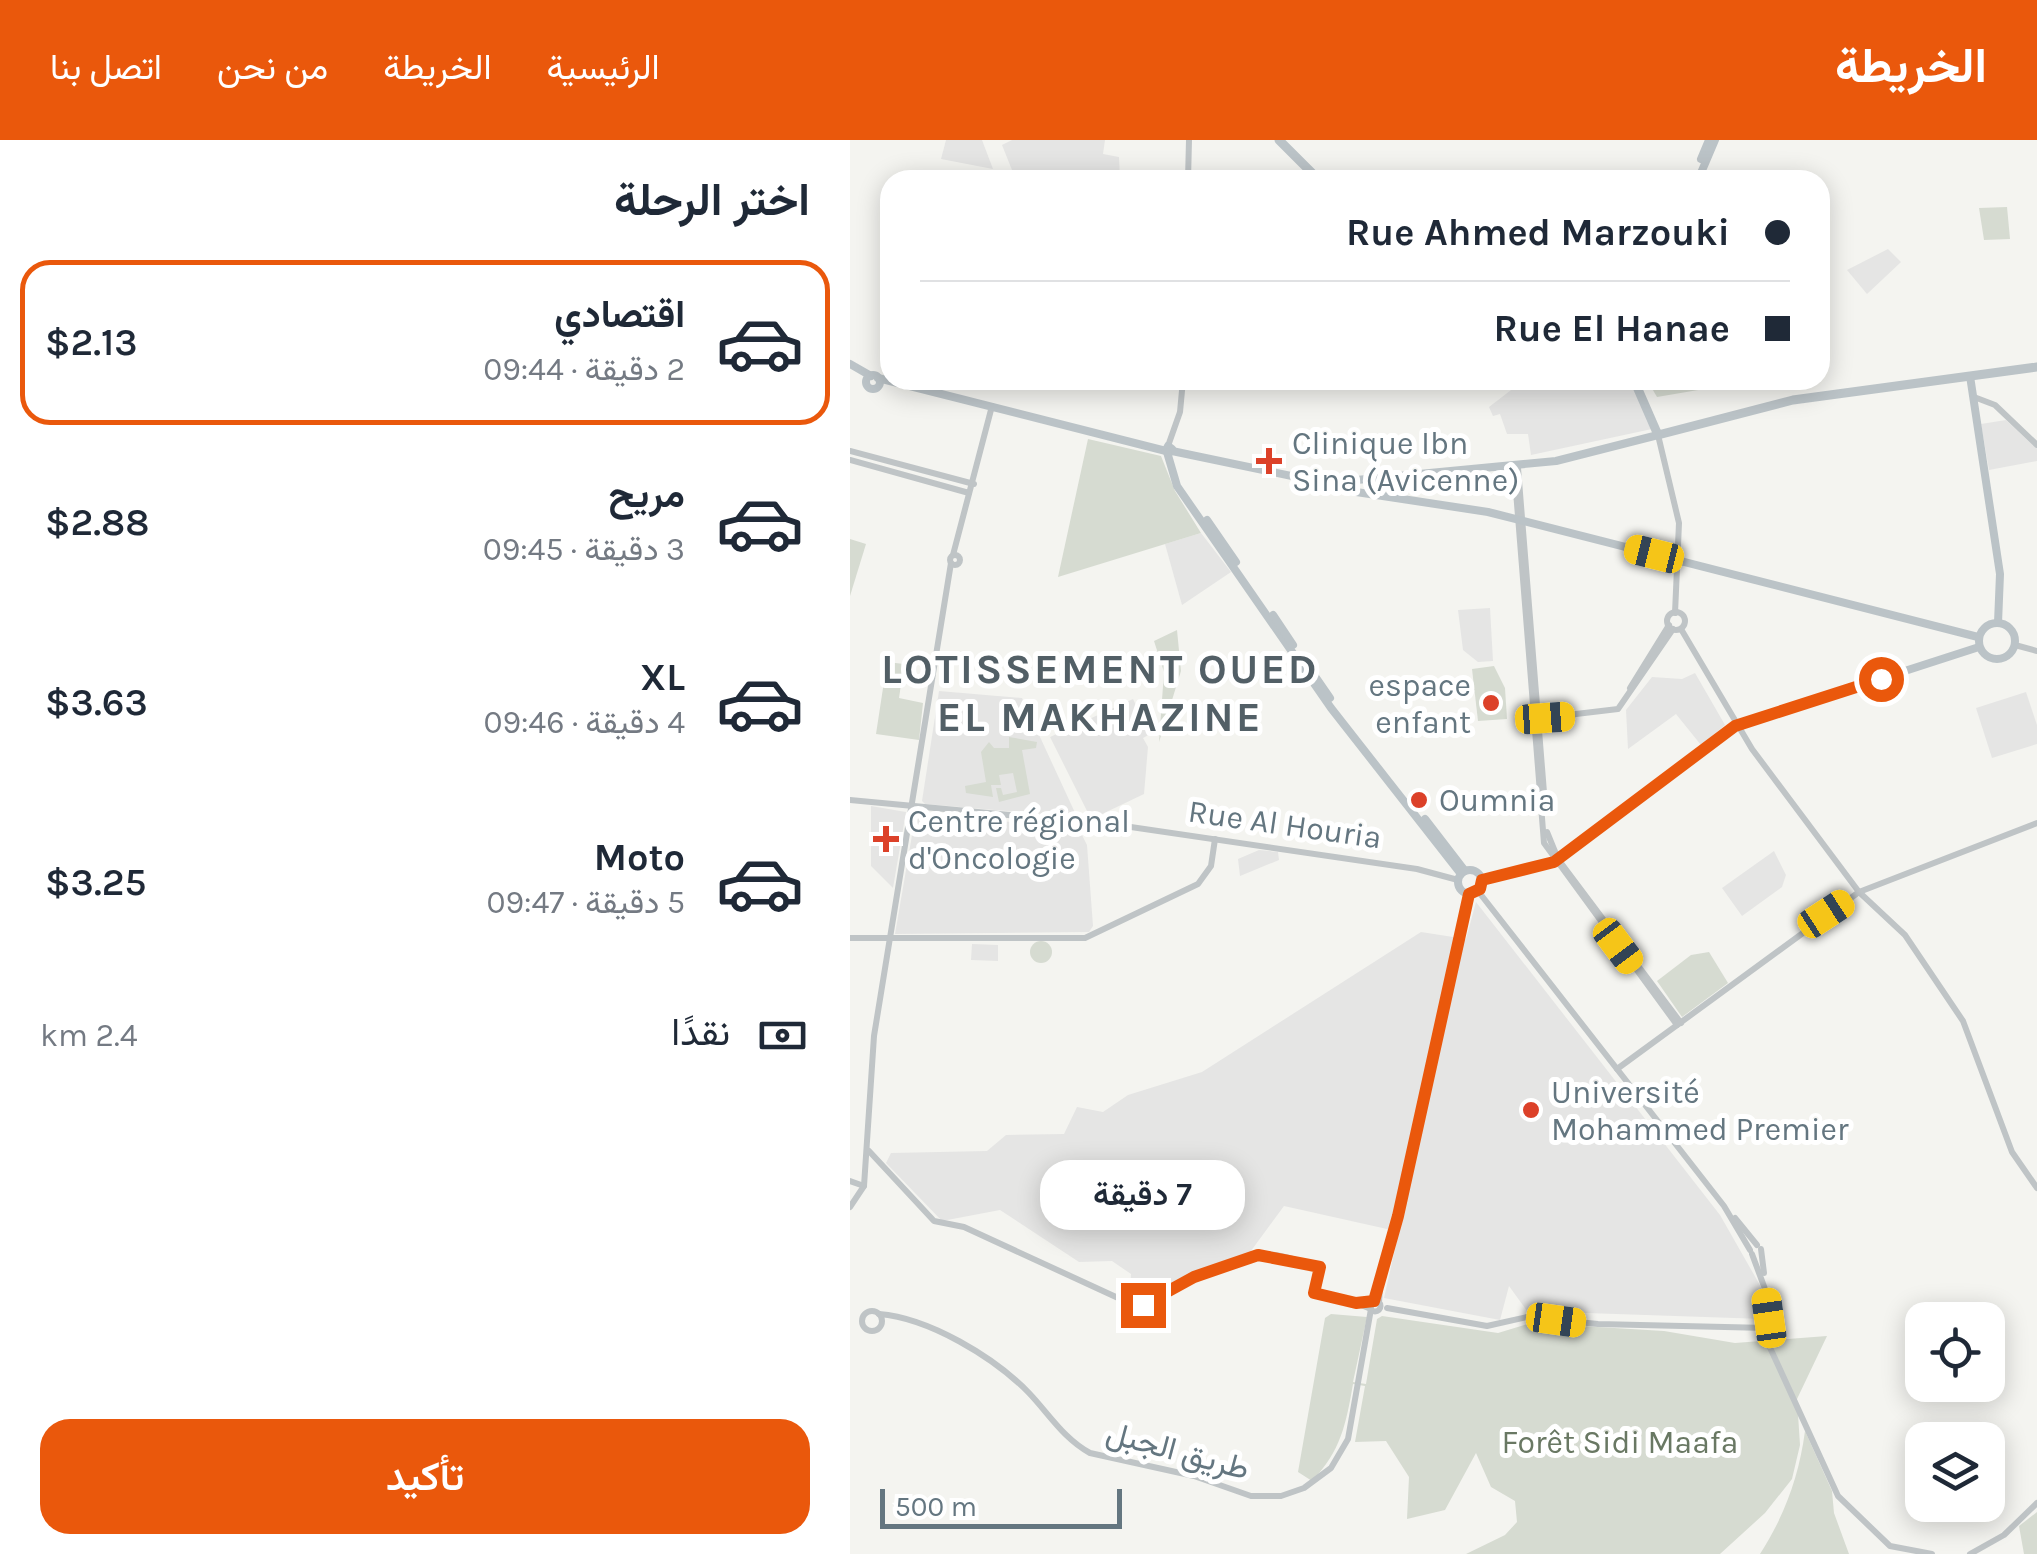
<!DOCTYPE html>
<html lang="ar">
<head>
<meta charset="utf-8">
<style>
  body { margin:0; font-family:Karla,Vazirmatn,sans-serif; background:#f6f6f7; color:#1f2937; direction:rtl; height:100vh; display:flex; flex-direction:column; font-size:38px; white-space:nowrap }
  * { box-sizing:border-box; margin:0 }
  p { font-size:32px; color:#747a83 }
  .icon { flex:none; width:55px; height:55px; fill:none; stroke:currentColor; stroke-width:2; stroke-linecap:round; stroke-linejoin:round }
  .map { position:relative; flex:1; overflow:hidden; direction:ltr }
  .drawer { display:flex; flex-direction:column; background:#fff; width:850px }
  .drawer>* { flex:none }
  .guide { position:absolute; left:30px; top:30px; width:950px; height:220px; border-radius:30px; box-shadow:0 5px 25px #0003; direction:rtl; display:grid; align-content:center; height:220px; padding:0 40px; background:#fff }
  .controls { position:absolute; left:1055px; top:1162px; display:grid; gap:20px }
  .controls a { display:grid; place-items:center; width:100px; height:100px; border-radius:20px; background:#fff; box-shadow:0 5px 25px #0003; font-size:50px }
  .scale { position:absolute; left:30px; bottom:25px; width:242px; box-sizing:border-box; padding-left:10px; border:5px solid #647680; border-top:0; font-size:28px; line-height:35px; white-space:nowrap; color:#647680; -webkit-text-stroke:8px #fff; paint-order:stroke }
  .end { position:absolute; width:45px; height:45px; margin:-22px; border:12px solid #ea580c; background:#fff; box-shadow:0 0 0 5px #fff }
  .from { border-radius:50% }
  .bubble { position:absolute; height:70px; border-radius:30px; background:#fff; box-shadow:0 5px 25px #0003; font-size:32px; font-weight:600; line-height:70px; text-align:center; direction:rtl }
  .car { position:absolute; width:30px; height:60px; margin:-30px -15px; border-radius:12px; box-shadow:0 0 8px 2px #0007; background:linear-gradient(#f5c518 24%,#345 0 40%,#f5c518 0 76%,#345 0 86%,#f5c518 0) }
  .guide b { display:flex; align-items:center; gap:35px; height:95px; font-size:38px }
  .guide b+b { border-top:2px solid #e0e1e3 }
  .guide i { width:25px; height:25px; background:#1f2937 }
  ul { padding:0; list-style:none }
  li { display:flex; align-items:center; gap:30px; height:165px; margin:0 20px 15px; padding:0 20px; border:5px solid transparent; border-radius:30px }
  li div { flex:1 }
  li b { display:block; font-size:38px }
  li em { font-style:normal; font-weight:600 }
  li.selected { border-color:#ea580c }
  li>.icon { width:90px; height:90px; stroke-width:1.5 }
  h2 { padding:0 40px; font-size:45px; line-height:120px }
  .pay { display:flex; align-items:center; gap:25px; height:110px; padding:0 40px; font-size:38px }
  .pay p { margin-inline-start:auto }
  .button { display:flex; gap:20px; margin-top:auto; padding:20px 40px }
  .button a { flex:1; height:115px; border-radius:30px; background:#ea580c; color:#fff; font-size:40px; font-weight:600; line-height:115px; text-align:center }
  header { display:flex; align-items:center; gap:60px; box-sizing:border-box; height:140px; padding:0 50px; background:#ea580c; color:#fff }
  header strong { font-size:48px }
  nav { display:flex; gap:55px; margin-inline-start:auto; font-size:35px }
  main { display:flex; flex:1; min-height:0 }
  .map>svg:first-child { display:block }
</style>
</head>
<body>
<header>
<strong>الخريطة</strong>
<nav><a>الرئيسية</a><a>الخريطة</a><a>من نحن</a><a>اتصل بنا</a></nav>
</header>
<main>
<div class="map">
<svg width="1187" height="1414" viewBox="0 0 1187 1414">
  <rect width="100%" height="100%" fill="#f4f4f0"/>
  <g fill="#e5e5e4">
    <path d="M 96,0 L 132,0 L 143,29 L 91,19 Z"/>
    <path d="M 162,0 L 255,0 L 253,14 L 269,17 L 270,40 L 166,40 L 152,5 Z"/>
    <path d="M 1038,109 L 1051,122 L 1017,154 L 997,130 Z"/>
    <path d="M 684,240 L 781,240 L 802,289 L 681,315 L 678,294 L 657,294 L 650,274 L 643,276 L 639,267 L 665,247 Z"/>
    <path d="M 1156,280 L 1187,309 L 1187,321 L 1139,330 L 1131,284 Z"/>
    <path d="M 351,393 L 381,432 L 332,465 L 315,404 Z"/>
    <path d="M 640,468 L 643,521 L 628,522 L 613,510 L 608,470 Z"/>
    <path d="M 845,533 L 875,585 L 851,605 L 826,574 L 778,609 L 776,570 L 802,537 L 832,539 Z"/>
    <path d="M 89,551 L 172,558 L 227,677 L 75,664 L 72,661 Z"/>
    <path d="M 1176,552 L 1187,585 L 1187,604 L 1142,618 L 1126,568 Z"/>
    <path d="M 283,559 L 300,594 L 293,598 L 298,607 L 294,654 L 248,676 L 237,671 L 200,597 Z"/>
    <path d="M 21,666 L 56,672 L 43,748 L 21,726 Z"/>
    <path d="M 66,672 L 229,689 L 237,705 L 243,786 L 239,792 L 45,794 Z"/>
    <path d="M 409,710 L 428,712 L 429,720 L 390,736 L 388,719 Z"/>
    <path d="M 924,711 L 936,735 L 932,747 L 892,776 L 872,748 Z"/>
    <path d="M 626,762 L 870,1075 L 911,1147 L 914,1179 L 677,1171 L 659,1146 L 650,1180 L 534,1158 L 547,1100 L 537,1089 L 434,1066 L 398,1115 L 330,1138 L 290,1161 L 280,1155 L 281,1134 L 262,1121 L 229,1122 L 150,1070 L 92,1081 L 36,1023 L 41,1013 L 137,1011 L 156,995 L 214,994 L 227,967 L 253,972 L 278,955 L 352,932 L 571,792 L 616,799 Z"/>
    <path d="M 122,804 L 148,805 L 148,821 L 121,820 Z"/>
  </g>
  <g fill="#d6dbd1">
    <path d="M 1157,67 L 1160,99 L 1134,100 L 1129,68 Z"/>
    <path d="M 797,240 L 851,240 L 854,249 L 807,257 Z"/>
    <path d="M 238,299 L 311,316 L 325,351 L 351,393 L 208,437 Z"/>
    <path d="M 0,399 L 16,404 L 0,456 Z"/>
    <path d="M 327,490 L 331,531 L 309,602 L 314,532 L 304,501 Z"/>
    <path d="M 37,522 L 54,524 L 49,558 L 73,563 L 69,600 L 26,594 Z"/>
    <path d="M 644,526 L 655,548 L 657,579 L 628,581 L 622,529 Z"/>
    <path d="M 159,597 L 187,602 L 186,608 L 172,610 L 180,654 L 149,662 L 146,648 L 151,648 L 153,655 L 167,652 L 163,633 L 149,635 L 151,645 L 141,645 L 143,657 L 116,653 L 115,646 L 136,642 L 131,612 L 139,602 L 144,608 L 159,608 Z"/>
    <circle cx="191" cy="812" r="11"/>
    <path d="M 859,812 L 878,843 L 832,877 L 807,841 L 841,815 Z"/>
    <path d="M 481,1174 L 517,1177 L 503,1242 L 516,1244 L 527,1179 L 532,1176 L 648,1193 L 681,1183 L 814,1191 L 885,1203 L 977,1196 L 947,1259 L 950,1305 L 942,1339 L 915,1373 L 870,1414 L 616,1414 L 655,1395 L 667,1382 L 665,1361 L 641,1347 L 626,1313 L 595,1370 L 557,1379 L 559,1337 L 536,1301 L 505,1302 L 515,1246 L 503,1244 C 496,1284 491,1311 462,1341 L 448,1332 L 475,1178 Z"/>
    <path d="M 955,1291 L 982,1351 L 984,1373 L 999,1414 L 910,1414 C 935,1375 949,1336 955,1291 Z"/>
    <path d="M 1187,1372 L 1187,1414 L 1174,1414 L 1169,1386 Z"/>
  </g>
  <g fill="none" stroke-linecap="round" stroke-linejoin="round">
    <g stroke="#bfc4c6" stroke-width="6">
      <path d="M 338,40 L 339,0"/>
      <path d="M 1124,257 L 1145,265 L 1187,305"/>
      <path d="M 808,295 L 829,383 L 825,473"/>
      <path d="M 318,306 L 330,272 L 333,240"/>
      <path d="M 0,311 L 124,344"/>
      <path d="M 0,320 L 119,353"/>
      <path d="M 664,326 L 694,703 L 827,885"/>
      <path d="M 668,328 L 695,665"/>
      <circle cx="105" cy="420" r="5"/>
      <path d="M 103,415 L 142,266"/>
      <circle cx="826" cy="481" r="9"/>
      <path d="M 831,489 L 902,609 L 1009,752 L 1055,795 L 1113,881 L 1162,1012 L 1187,1048"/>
      <path d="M 1165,505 L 1187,511"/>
      <path d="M 780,548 L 819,485"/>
      <path d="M 684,579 L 768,569 L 823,489"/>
      <path d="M 0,660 L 233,682"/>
      <path d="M 239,680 L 240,686 L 235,688 L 233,682 Z"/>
      <path d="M 240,681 L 567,729 L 608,740"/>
      <path d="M 697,692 L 708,719 L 831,883"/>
      <path d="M 628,751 L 874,1066 L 900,1110"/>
      <path d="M 0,798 L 235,798 L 348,744 L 361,726 L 365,699"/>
      <path d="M 767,929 L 1009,752 L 1187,683"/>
      <path d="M 19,1011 L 84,1081 L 114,1087 L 279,1163 C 298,1167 376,1120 409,1115 C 427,1112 451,1122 470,1127 L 464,1153 L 506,1163"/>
      <path d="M 0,1041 L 14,1046"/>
      <path d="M 0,1067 L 14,1046 L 24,896 L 101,423"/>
      <path d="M 885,1078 L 907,1105"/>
      <path d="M 911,1109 L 914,1133"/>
      <path d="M 902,1114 L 915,1149 L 919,1187"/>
      <path d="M 530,1148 L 619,754"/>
      <path d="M 524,1160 L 530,1148 L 529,1162"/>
      <circle cx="525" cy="1166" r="5.5"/>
      <path d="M 537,1168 L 637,1186 L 677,1177 L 748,1184 L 917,1188"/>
      <path d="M 521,1169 L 506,1163 L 521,1163"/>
      <circle cx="22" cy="1181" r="10"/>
      <path d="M 29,1174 C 79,1178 144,1217 179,1253 C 199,1274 214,1299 240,1313 L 344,1336 L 401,1356 L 431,1356 L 454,1348 L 481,1328 L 498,1299 L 521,1169"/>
      <circle cx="919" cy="1194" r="7"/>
      <path d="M 917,1201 L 988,1356 L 1040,1406 L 1082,1414"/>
      <path d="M 1120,1414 L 1154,1395 L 1187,1363"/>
    </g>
    <g stroke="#bbc3c7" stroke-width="8">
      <path d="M 851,19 L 859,0"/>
      <path d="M 848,40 L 865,0"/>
      <path d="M 0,224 L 21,236"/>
      <circle cx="23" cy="242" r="7"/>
      <path d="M 1120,236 L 1150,434 L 1148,483"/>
      <path d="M 28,238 L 316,311"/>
      <path d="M 318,306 L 322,309 L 320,312 L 316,310 Z"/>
      <path d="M 322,311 L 475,343 L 706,321 L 808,295"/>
      <path d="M 317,312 L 327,346 L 481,568 L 611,734"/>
      <path d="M 477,343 L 493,350 L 638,372 L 1128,497"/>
      <path d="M 357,380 L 386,422"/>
      <path d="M 423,475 L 443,505"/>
      <circle cx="1147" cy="501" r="18"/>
      <path d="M 451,516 L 480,558"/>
      <path d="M 575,679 L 615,731"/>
      <circle cx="620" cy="742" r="12"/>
      <path d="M 631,740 L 704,722 L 885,586 L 1129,507"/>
    </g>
    <g stroke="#bbc3c7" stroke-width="9">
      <path d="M 429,0 L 469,40"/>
      <path d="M 784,240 L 808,295 L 943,260 L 1187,227"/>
    </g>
  </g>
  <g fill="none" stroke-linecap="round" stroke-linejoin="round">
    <path stroke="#ea580c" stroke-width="12" d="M 293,1165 L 344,1137 L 408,1115 L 470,1127 L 464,1153 L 506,1163 L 524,1161 L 548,1076 L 619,754 L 630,749 L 632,740 L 704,722 L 885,586 L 1031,539"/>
  </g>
  <g fill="#dc4129" stroke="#fff" stroke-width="4">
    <path d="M414 306h10v10h10v10h-10v10h-10v-10h-10v-10h10z"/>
    <circle cx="641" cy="563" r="10"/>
    <circle cx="569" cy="660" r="10"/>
    <path d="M31 684h10v10h10v10h-10v10h-10v-10h-10v-10h10z"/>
    <circle cx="681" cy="970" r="10"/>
  </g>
  <g text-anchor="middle" stroke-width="10" stroke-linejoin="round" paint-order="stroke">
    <g font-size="32" fill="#647680" stroke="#fff" text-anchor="start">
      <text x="442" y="314">Clinique Ibn<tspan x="442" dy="37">Sina (Avicenne)</tspan></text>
      <text x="621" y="556" text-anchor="end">espace<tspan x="621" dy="37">enfant</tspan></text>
      <text x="589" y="671">Oumnia</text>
      <text x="58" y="692">Centre régional<tspan x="58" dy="37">d'Oncologie</tspan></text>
      <text x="701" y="963">Université<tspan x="701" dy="37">Mohammed Premier</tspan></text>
    </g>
    <g font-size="32" fill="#647680" stroke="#fff">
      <text transform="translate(435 684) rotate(8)" y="11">Rue Al Houria</text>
      <text transform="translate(328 1310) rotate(15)" y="11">طريق الجبل</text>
    </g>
    <g font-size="32" fill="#697863" stroke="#fff">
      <text x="770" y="1313">Forêt Sidi Maafa</text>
    </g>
    <g font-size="42" font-weight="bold" letter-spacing="2.5" fill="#525f66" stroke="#fff">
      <text x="250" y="543">LOTISSEMENT OUED<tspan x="250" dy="48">EL MAKHAZINE</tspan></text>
    </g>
  </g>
</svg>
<div class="controls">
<a><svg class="icon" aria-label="locate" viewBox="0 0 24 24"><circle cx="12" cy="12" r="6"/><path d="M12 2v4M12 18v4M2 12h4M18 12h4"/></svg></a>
<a><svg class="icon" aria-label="layers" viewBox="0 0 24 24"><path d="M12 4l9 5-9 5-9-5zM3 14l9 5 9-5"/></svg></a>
</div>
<div class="scale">500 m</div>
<i class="end from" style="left:1031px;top:539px"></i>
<i class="end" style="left:293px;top:1165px"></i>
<div class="bubble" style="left:190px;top:1020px;width:205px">7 دقيقة</div>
<i class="car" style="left:804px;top:414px;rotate:284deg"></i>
<i class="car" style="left:695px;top:578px;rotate:86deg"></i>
<i class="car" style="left:976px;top:774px;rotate:57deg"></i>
<i class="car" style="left:768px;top:806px;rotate:143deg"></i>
<i class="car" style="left:919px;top:1178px;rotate:352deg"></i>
<i class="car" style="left:706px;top:1180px;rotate:98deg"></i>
<div class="guide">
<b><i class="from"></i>Rue Ahmed Marzouki</b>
<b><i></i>Rue El Hanae</b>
</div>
</div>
<section class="drawer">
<h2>اختر الرحلة</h2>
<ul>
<li class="selected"><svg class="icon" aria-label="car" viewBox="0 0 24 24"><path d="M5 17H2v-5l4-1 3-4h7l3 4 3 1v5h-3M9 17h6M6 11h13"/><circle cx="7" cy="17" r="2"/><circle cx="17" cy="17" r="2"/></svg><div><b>اقتصادي</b><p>2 دقيقة · 09:44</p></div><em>$2.13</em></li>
<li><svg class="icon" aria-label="car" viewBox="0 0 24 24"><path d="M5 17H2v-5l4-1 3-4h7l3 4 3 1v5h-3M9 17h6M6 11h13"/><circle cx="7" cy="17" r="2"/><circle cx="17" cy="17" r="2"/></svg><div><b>مريح</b><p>3 دقيقة · 09:45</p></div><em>$2.88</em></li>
<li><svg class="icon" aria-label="car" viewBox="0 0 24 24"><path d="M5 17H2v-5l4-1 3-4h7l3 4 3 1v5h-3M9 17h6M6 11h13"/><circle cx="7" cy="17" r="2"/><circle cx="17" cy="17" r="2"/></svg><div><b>XL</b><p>4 دقيقة · 09:46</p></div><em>$3.63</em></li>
<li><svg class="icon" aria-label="car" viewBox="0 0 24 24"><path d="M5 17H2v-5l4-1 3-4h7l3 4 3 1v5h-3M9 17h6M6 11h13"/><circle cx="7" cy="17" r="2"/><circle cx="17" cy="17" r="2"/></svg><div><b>Moto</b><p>5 دقيقة · 09:47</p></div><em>$3.25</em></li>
</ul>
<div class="pay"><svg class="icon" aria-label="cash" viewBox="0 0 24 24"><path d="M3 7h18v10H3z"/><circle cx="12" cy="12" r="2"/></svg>نقدًا<p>2.4 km</p></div>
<div class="button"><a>تأكيد</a></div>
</section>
</main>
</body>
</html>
